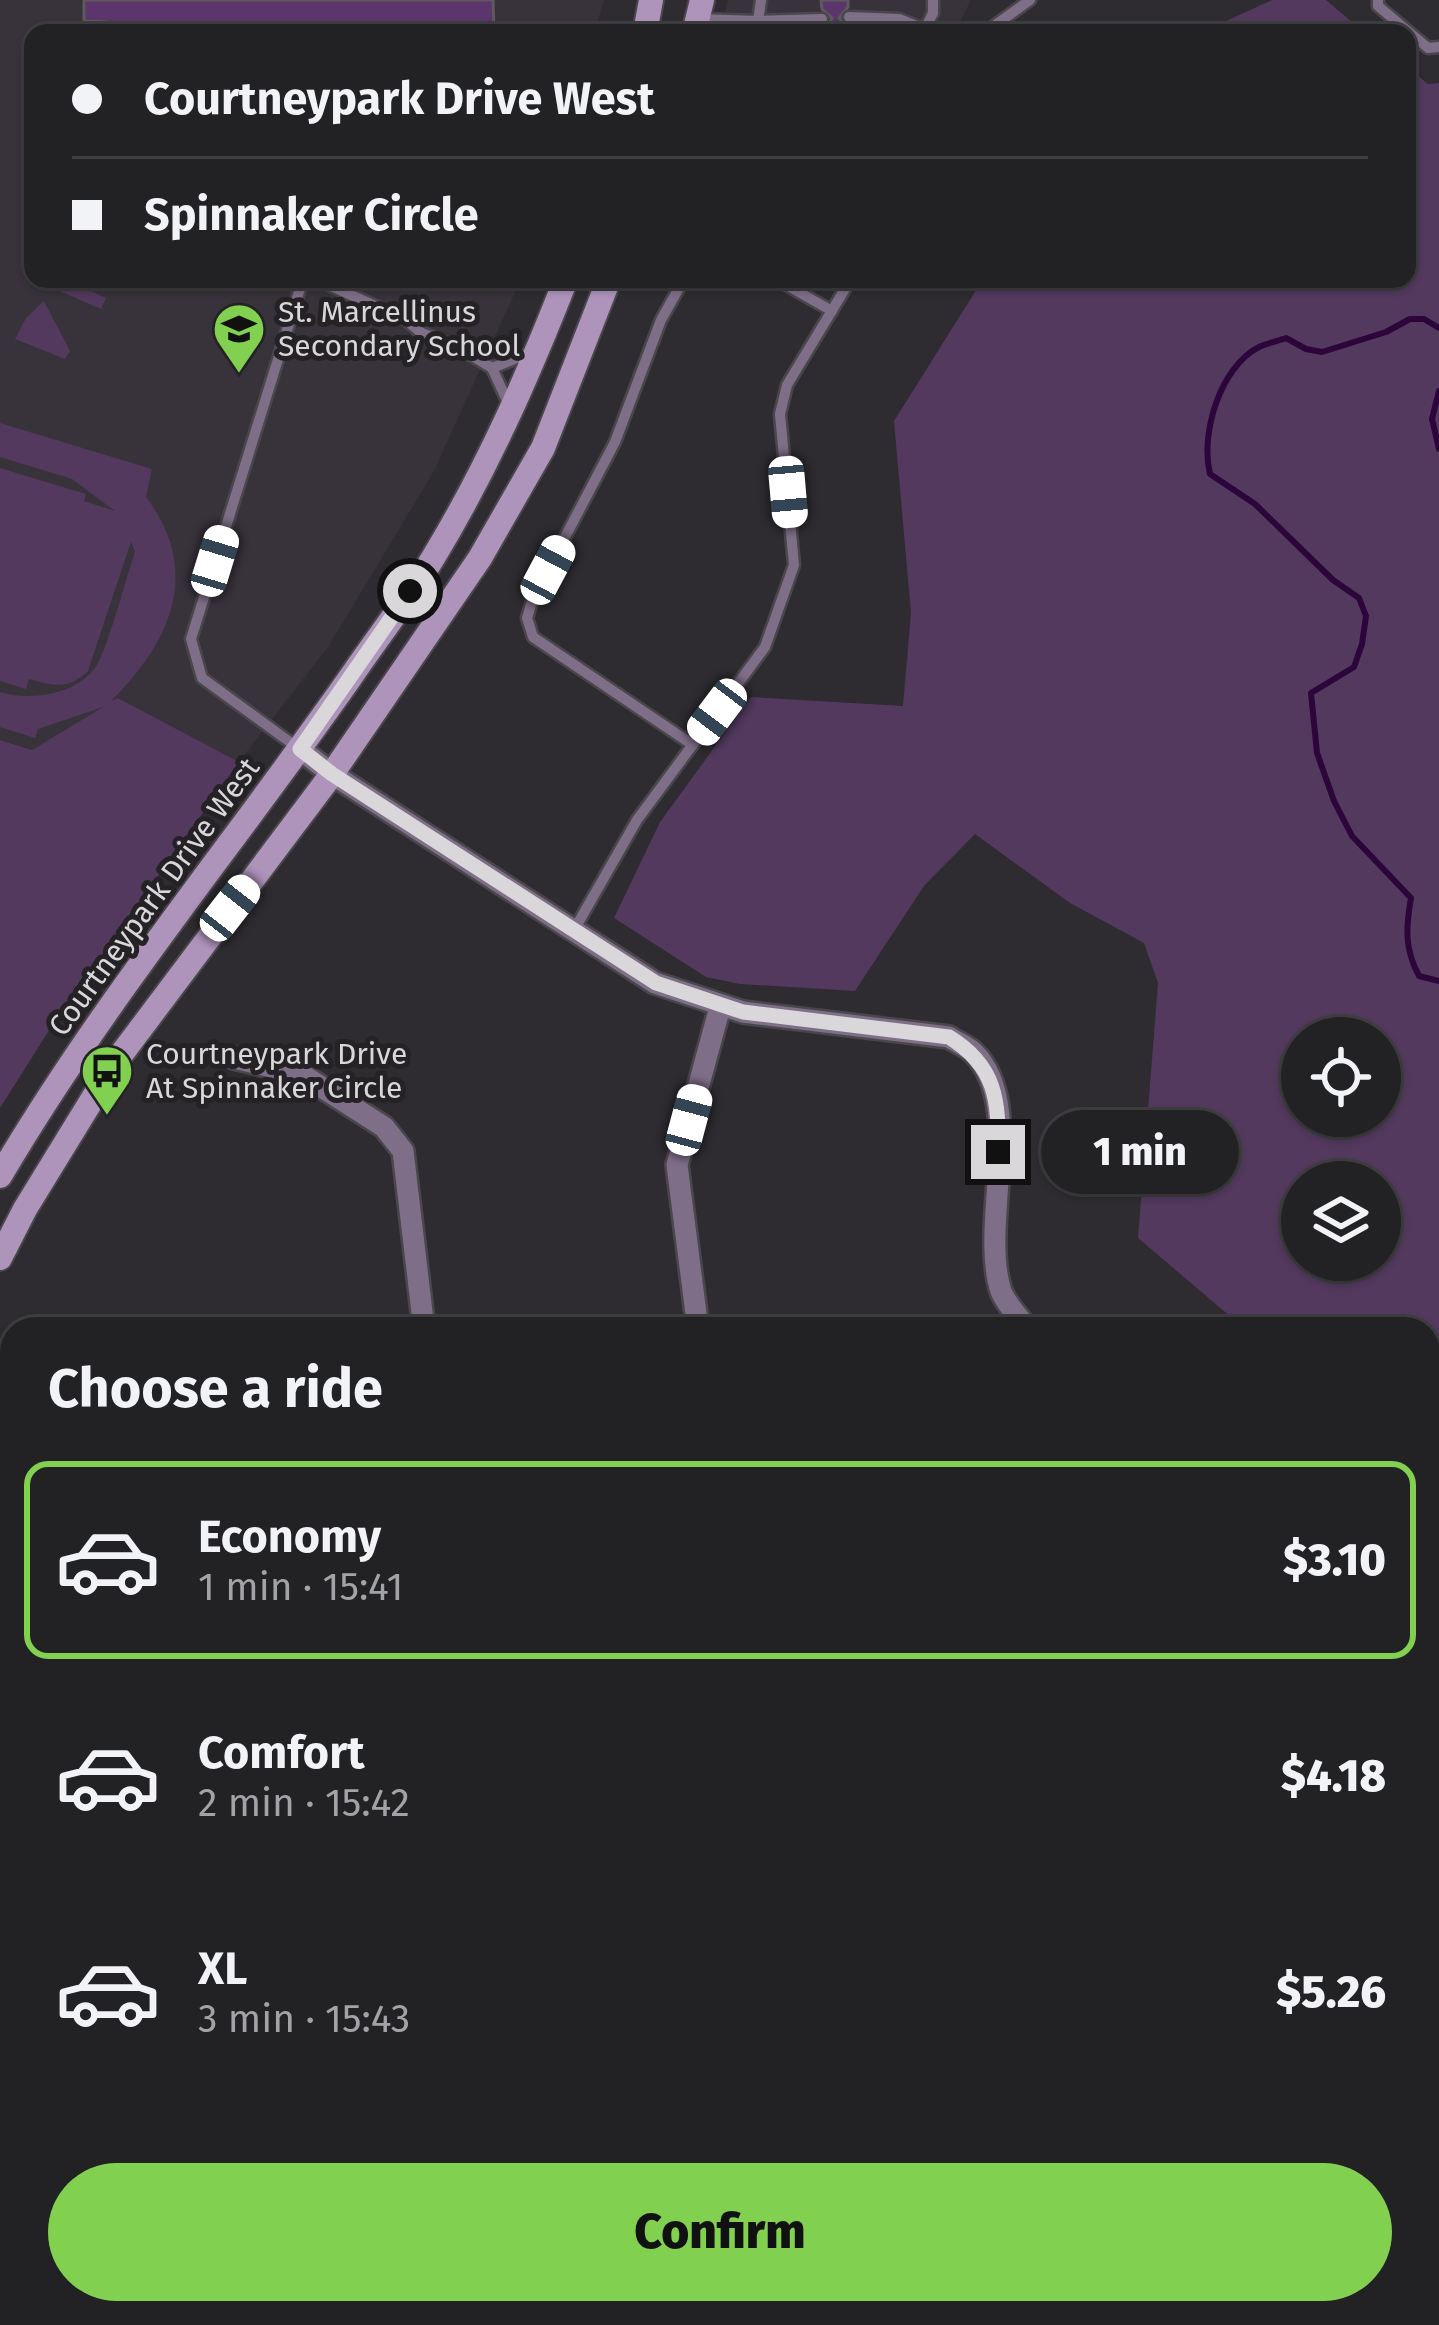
<!DOCTYPE html>
<html lang="en">
<head>
<meta charset="utf-8">
<style>
  body { margin:0; font-family:"Fira Sans",sans-serif; background:#2e2e31; color:#f1f3f6; height:100vh; display:flex; flex-direction:column; font-size:45px; white-space:nowrap }
  * { box-sizing:border-box; margin:0 }
  p { font-size:39px; color:#a2a3a6 }
  .icon { flex:none; width:66px; height:66px; fill:none; stroke:currentColor; stroke-width:2; stroke-linecap:round; stroke-linejoin:round }
  .map { position:relative; flex:1; overflow:hidden }
  .panel { position:absolute; left:0px; top:1317px; width:1440px; height:1008px; display:flex; flex-direction:column; background:#222124; border-radius:36px 36px 0 0; box-shadow:0 3px 9px #0004,0 0 0 3px #3f3e41 }
  .panel>* { flex:none }
  .guide { position:absolute; left:24px; top:24px; width:1392px; height:264px; border-radius:24px; box-shadow:0 3px 9px #0004,0 0 0 3px #3f3e41; display:grid; align-content:center; height:264px; padding:0 48px; background:#222124 }
  .buttons { position:absolute; left:1281px; top:1017px; display:grid; gap:24px }
  .buttons a { display:grid; place-items:center; width:120px; height:120px; border-radius:50%; background:#222124; box-shadow:0 3px 9px #0004,0 0 0 3px #3f3e41; font-size:60px }
  .end { position:absolute; width:54px; height:54px; margin:-27px; border:15px solid #d9d7da; background:#111; box-shadow:0 0 0 6px #111 }
  .from { border-radius:50% }
  .bubble { position:absolute; height:84px; border-radius:42px; background:#222124; box-shadow:0 3px 9px #0004,0 0 0 3px #3f3e41; font-size:39px; font-weight:800; line-height:84px; text-align:center }
  .car { position:absolute; width:36px; height:72px; margin:-36px -18px; border-radius:15px; box-shadow:0 0 9px 3px #0007; background:linear-gradient(#fff 24%,#345 0 40%,#fff 0 76%,#345 0 86%,#fff 0) }
  .guide b { display:flex; align-items:center; gap:42px; height:114px; font-size:45px }
  .guide b+b { border-top:3px solid #3f3e41 }
  .guide i { width:30px; height:30px; background:#f1f3f6 }
  ul { padding:0; list-style:none }
  li { display:flex; align-items:center; gap:36px; height:198px; margin:0 24px 18px; padding:0 24px; border:6px solid transparent; border-radius:24px }
  li div { flex:1 }
  li b { display:block; font-size:45px }
  li em { font-style:normal; font-weight:800 }
  li.on { border-color:#82d04f }
  li>.icon { width:108px; height:108px; stroke-width:1.5 }
  h2 { padding:0 48px; font-size:54px; line-height:144px }
  .action { display:flex; gap:24px; margin-top:auto; padding:24px 48px }
  .action a { flex:1; height:138px; border-radius:72px; background:#82d04f; color:#111; font-size:48px; font-weight:800; line-height:138px; text-align:center }
  .map>svg:first-child { display:block }
</style>
</head>
<body>
<div class="map">
<svg width="1439" height="2325" viewBox="0 0 1439 2325">
  <rect width="100%" height="100%" fill="#2e2c30"/>
  <g fill="#38323b">
    <path d="M 0,0 L 604,0 L 594,33 L 33,33 L 33,279 L 521,279 L 434,471 L 328,647 L 239,762 L 118,698 L 32,750 L 0,740 Z"/>
    <path d="M 728,0 L 971,0 L 954,33 L 721,33 Z"/>
    <path d="M 0,2147 L 12,2147 L 12,2313 L 482,2313 L 484,2325 L 0,2325 Z"/>
  </g>
  <g fill="#52395d" fill-rule="evenodd">
    <path d="M 1272,0 L 1326,0 L 1365,33 L 1200,33 Z"/>
    <path d="M 1407,67 L 1428,84 L 1439,83 L 1439,1510 L 1428,1499 L 1428,1329 L 1245,1329 L 1138,1238 L 1158,983 L 1144,943 L 1070,903 L 975,834 L 924,886 L 855,991 L 740,984 L 706,977 L 614,918 L 660,822 L 751,697 L 903,706 L 911,613 L 894,421 L 983,279 L 1407,279 ZM 1302,1038 L 1380,1038 L 1380,1116 L 1302,1116 ZM 1302,1182 L 1380,1182 L 1380,1260 L 1302,1260 Z"/>
    <path d="M 51,279 L 64,279 L 106,298 L 101,309 L 48,286 Z"/>
    <path d="M 44,301 L 70,351 L 65,359 L 15,339 L 26,318 Z"/>
    <path d="M 0,423 L 152,469 L 146,497 C 203,572 170,643 111,701 L 118,698 L 239,762 L 55,1021 L 0,1108 L 0,740 L 32,750 L 103,707 L 38,729 L 35,738 L 0,727 L 0,692 C 30,701 75,695 95,668 C 108,649 126,577 135,552 L 131,542 L 88,671 C 68,690 53,686 29,679 L 26,689 L 0,681 L 0,468 L 86,494 L 84,501 L 115,511 L 72,479 L 0,457 Z"/>
    <path d="M 1439,1582 L 1439,1964 L 1428,1964 L 1428,1597 Z"/>
  </g>
  <path fill="#2c063a" d="M 849,2313 L 1120,2313 L 1121,2325 L 853,2325 Z"/>
  <g fill="none" stroke-linecap="round" stroke-linejoin="round">
    <g stroke="#2c063a" stroke-width="6">
      <path d="M 1439,328 L 1424,319 L 1410,319 L 1386,332 L 1322,352 L 1306,349 L 1286,338 C 1278,341 1267,343 1259,347 C 1220,367 1200,434 1210,474 L 1255,504 L 1333,580 L 1359,598 L 1366,616 L 1362,644 L 1354,667 L 1311,693 L 1317,753 L 1334,801 L 1352,836 L 1411,898 C 1406,927 1404,948 1419,976 L 1439,981"/>
      <path d="M 1439,391 L 1432,419 L 1439,449"/>
      <path d="M 1428,1712 L 1439,1701"/>
      <path d="M 1249,2313 L 1269,2315 L 1279,2325"/>
    </g>
  </g>
  <g fill="#5b356b" stroke="#5d5a5e" stroke-width="3">
    <path d="M 84,0 L 493,0 L 494,33 L 106,33 L 106,22 L 84,21 Z"/>
    <path d="M 821,0 L 848,0 L 848,7 L 839,18 L 849,27 L 849,33 L 823,33 L 832,18 L 822,9 Z"/>
  </g>
  <g fill="none" stroke-linecap="round" stroke-linejoin="round">
    <g stroke="#49474b" stroke-width="15">
      <g id="service">
        <path d="M 1378,0 L 1378,6 L 1428,48 L 1439,47"/>
        <path d="M 849,17 L 899,19 L 924,29"/>
        <path d="M 698,19 L 758,21 L 761,0"/>
        <path d="M 757,33 L 758,21 L 822,19"/>
        <path d="M 923,33 L 933,13 L 933,0"/>
        <path d="M 984,33 L 1030,0"/>
        <path d="M 315,279 L 405,319 L 420,332 L 461,349 L 492,368"/>
        <path d="M 684,279 L 661,320 L 615,442 L 533,598 L 527,618 L 533,637 L 693,745"/>
        <path d="M 776,279 L 832,311"/>
        <path d="M 510,407 L 492,368 L 530,353"/>
        <path d="M 298,748 L 202,678 L 191,639 L 303,279"/>
        <path d="M 574,930 L 637,820 L 765,647 L 794,565 L 780,414 L 787,385 L 851,279"/>
      </g>
    </g>
    <g stroke="#49474b" stroke-width="26">
      <g id="minor">
        <path d="M 300,749 L 332,774 L 655,983 L 743,1012 L 949,1037 C 956,1042 967,1046 973,1052 C 1027,1104 979,1224 1001,1291 C 1006,1304 1019,1318 1028,1329"/>
        <path d="M 234,1058 L 301,1074 L 384,1127 L 403,1151 L 424,1329"/>
        <path d="M 698,1329 L 677,1165 L 720,1007"/>
        <path d="M 0,1399 L 12,1388"/>
        <path d="M 0,1674 L 12,1677"/>
        <path d="M 0,1964 L 12,1964"/>
      </g>
    </g>
    <g stroke="#49474b" stroke-width="28">
      <g id="tertiary">
        <path d="M 1428,2009 L 1439,2009"/>
        <path d="M 0,2036 L 12,2041"/>
      </g>
    </g>
    <g stroke="#49474b" stroke-width="28">
      <g id="secondary">
        <path d="M 645,33 L 651,0"/>
        <path d="M 694,33 L 702,0"/>
        <path d="M 0,1176 C 103,1001 233,845 350,678 C 377,638 408,599 433,558 C 487,469 528,376 566,279"/>
        <path d="M 0,1258 L 25,1209 L 114,1064 L 332,774 L 480,558 L 543,448 L 609,279"/>
      </g>
    </g>
    <use href="#service" stroke="#7f6e88" stroke-width="10"/>
    <use href="#minor" stroke="#7f6e88" stroke-width="21"/>
    <use href="#tertiary" stroke="#7f6e88" stroke-width="24"/>
    <use href="#secondary" stroke="#ae93bb" stroke-width="24"/>
  </g>
  <g fill="none" stroke-linecap="round" stroke-linejoin="round">
    <path stroke="#d9d7da" stroke-width="15" d="M 410,591 L 300,749 L 332,774 L 656,983 L 743,1012 L 949,1037 C 996,1066 999,1100 998,1152"/>
  </g>
  <defs>
    <g id="school-pin" transform="scale(2.7)"><path d="M0 17L-7.5 6A9.5 9.5 0 1 1 7.5 6Z" fill="#82d04f" stroke="#252226"/><path d="M0-5L7-2L0 1L-7-2ZM-4 1L0 2.5L4 1V4Q0 6-4 4Z" fill="#111"/></g>
    <g id="bus-pin" transform="scale(2.7)"><path d="M0 17L-7.5 6A9.5 9.5 0 1 1 7.5 6Z" fill="#82d04f" stroke="#252226"/><path d="M-5-6H5V4H4V6H2V4H-2V6H-4V4H-5ZM-3.5-4V0h7V-4ZM-3.5 1.2v1.5H-2V1.2ZM2 1.2v1.5H3.5V1.2Z" fill="#111"/></g>
  </defs>
  <g fill-rule="evenodd">
    <use href="#school-pin" x="239" y="329"/>
    <use href="#bus-pin" x="107" y="1071"/>
  </g>
  <g text-anchor="middle" stroke-width="10" stroke-linejoin="round" paint-order="stroke">
    <g font-size="30" fill="#d9d7da" stroke="#252226" text-anchor="start">
      <text x="278" y="322">St. Marcellinus<tspan x="278" dy="34">Secondary School</tspan></text>
      <text x="146" y="1064">Courtneypark Drive<tspan x="146" dy="34">At Spinnaker Circle</tspan></text>
    </g>
    <g font-size="30" fill="#d9d7da" stroke="#252226">
      <text transform="translate(154 897) rotate(-54)" y="10">Courtneypark Drive West</text>
    </g>
  </g>
</svg>
<div class="buttons">
<a><svg class="icon" aria-label="locate" viewBox="0 0 24 24"><circle cx="12" cy="12" r="6"/><path d="M12 2v4M12 18v4M2 12h4M18 12h4"/></svg></a>
<a><svg class="icon" aria-label="layers" viewBox="0 0 24 24"><path d="M12 4l9 5-9 5-9-5zM3 14l9 5 9-5"/></svg></a>
</div>
<i class="end from" style="left:410px;top:591px"></i>
<i class="end" style="left:998px;top:1152px"></i>
<div class="bubble" style="left:1041px;top:1110px;width:198px">1 min</div>
<i class="car" style="left:788px;top:492px;rotate:175deg"></i>
<i class="car" style="left:215px;top:561px;rotate:17deg"></i>
<i class="car" style="left:548px;top:570px;rotate:28deg"></i>
<i class="car" style="left:717px;top:712px;rotate:217deg"></i>
<i class="car" style="left:230px;top:908px;rotate:38deg"></i>
<i class="car" style="left:689px;top:1120px;rotate:15deg"></i>
<div class="guide">
<b><i class="from"></i>Courtneypark Drive West</b>
<b><i></i>Spinnaker Circle</b>
</div>
<section class="panel">
<h2>Choose a ride</h2>
<ul>
<li class="on"><svg class="icon" aria-label="car" viewBox="0 0 24 24"><path d="M5 17H2v-5l4-1 3-4h7l3 4 3 1v5h-3M9 17h6M6 11h13"/><circle cx="7" cy="17" r="2"/><circle cx="17" cy="17" r="2"/></svg><div><b>Economy</b><p>1 min · 15:41</p></div><em>$3.10</em></li>
<li><svg class="icon" aria-label="car" viewBox="0 0 24 24"><path d="M5 17H2v-5l4-1 3-4h7l3 4 3 1v5h-3M9 17h6M6 11h13"/><circle cx="7" cy="17" r="2"/><circle cx="17" cy="17" r="2"/></svg><div><b>Comfort</b><p>2 min · 15:42</p></div><em>$4.18</em></li>
<li><svg class="icon" aria-label="car" viewBox="0 0 24 24"><path d="M5 17H2v-5l4-1 3-4h7l3 4 3 1v5h-3M9 17h6M6 11h13"/><circle cx="7" cy="17" r="2"/><circle cx="17" cy="17" r="2"/></svg><div><b>XL</b><p>3 min · 15:43</p></div><em>$5.26</em></li>
</ul>
<div class="action"><a>Confirm</a></div>
</section>
</div>
</body>
</html>
